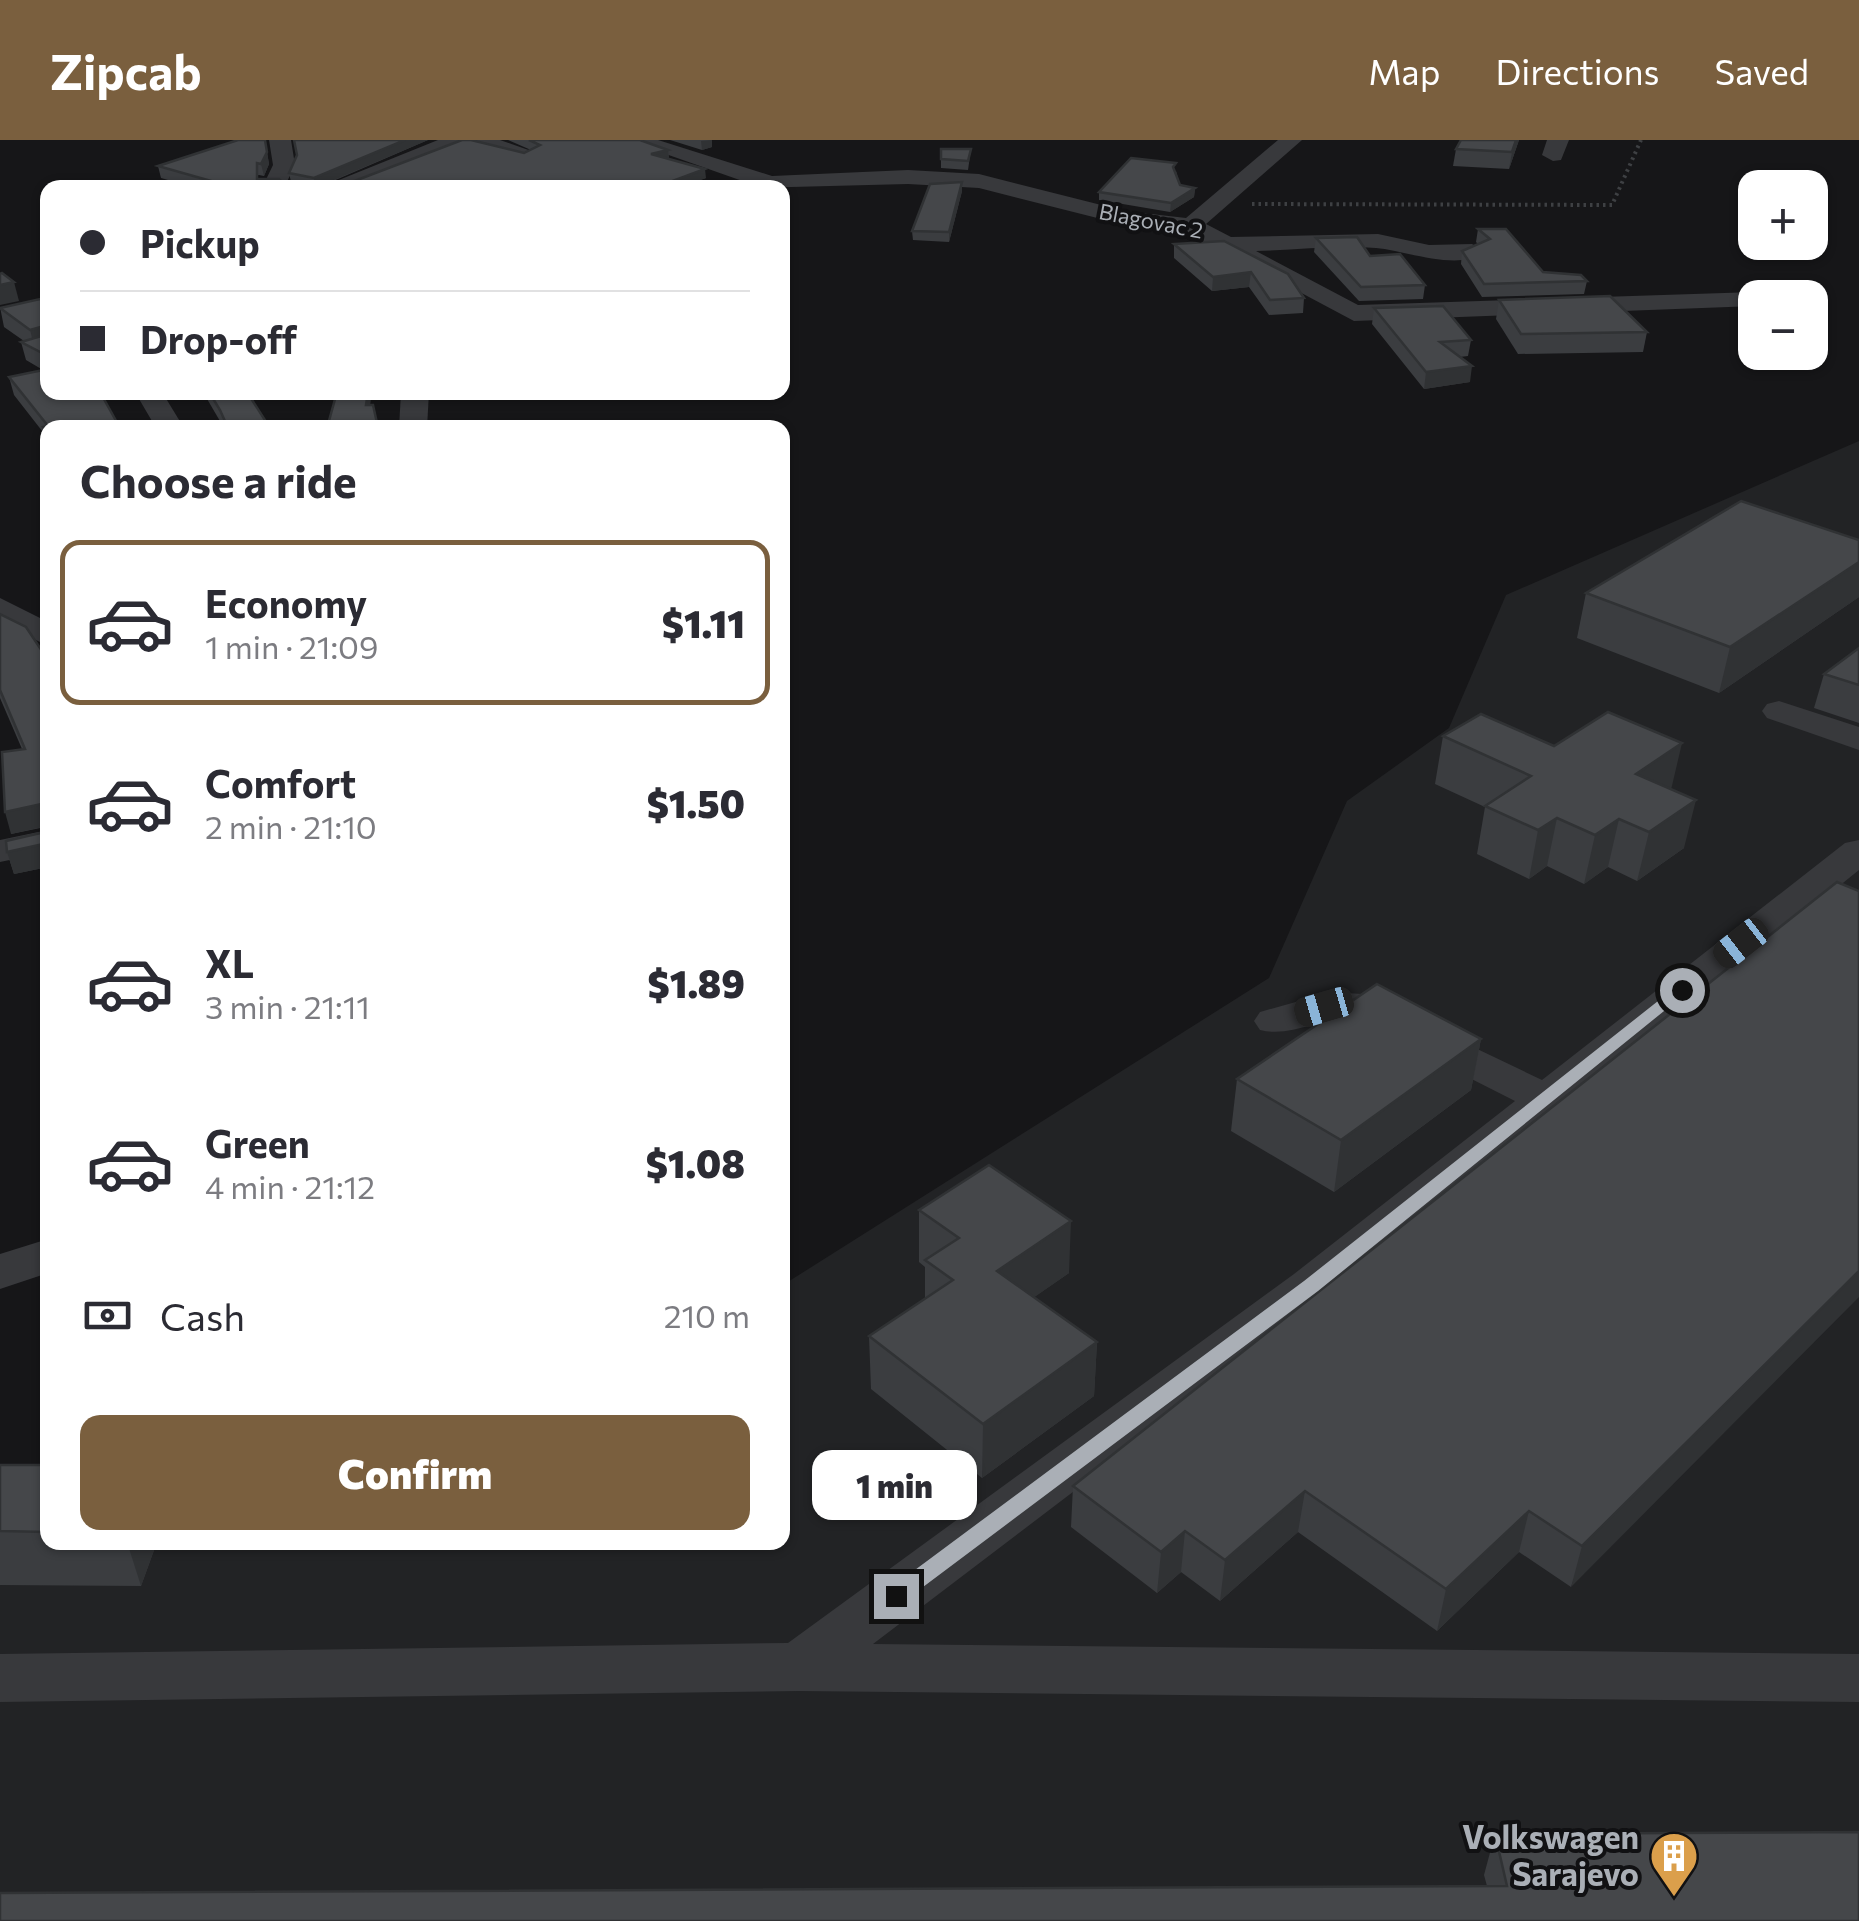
<!DOCTYPE html>
<html lang="en">
<head>
<meta charset="utf-8">
<style>
  body { margin:0; font-family:Commissioner,sans-serif; background:#f2f2f3; color:#2b2b33; height:100vh; display:flex; flex-direction:column; font-size:38px; white-space:nowrap }
  * { box-sizing:border-box; margin:0 }
  p { font-size:32px; color:#7c7c81 }
  .icon { flex:none; width:55px; height:55px; fill:none; stroke:currentColor; stroke-width:2; stroke-linecap:round; stroke-linejoin:round }
  .map { position:relative; flex:1; overflow:hidden }
  .drawer { position:absolute; left:40px; top:280px; width:750px; height:1130px; display:flex; flex-direction:column; background:#fff; border-radius:20px; box-shadow:0 2px 8px #0004 }
  .drawer>* { flex:none }
  .banner { position:absolute; left:40px; top:40px; width:750px; height:220px; border-radius:20px; box-shadow:0 2px 8px #0004; display:grid; align-content:center; height:220px; padding:0 40px; background:#fff }
  .buttons { position:absolute; left:1738px; top:30px; display:grid; gap:20px }
  .buttons a { display:grid; place-items:center; width:90px; height:90px; border-radius:20px; background:#fff; box-shadow:0 2px 8px #0004; font-size:50px }
  .end { position:absolute; width:45px; height:45px; margin:-22px; border:12px solid #aaafb6; background:#111; box-shadow:0 0 0 5px #111 }
  .from { border-radius:50% }
  .bubble { position:absolute; height:70px; border-radius:20px; background:#fff; box-shadow:0 2px 8px #0004; font-size:32px; font-weight:800; line-height:70px; text-align:center }
  .car { position:absolute; width:30px; height:60px; margin:-30px -15px; border-radius:12px; box-shadow:0 0 8px 2px #0007; background:linear-gradient(#222 24%,#8ab4d8 0 40%,#222 0 76%,#8ab4d8 0 86%,#222 0) }
  .banner b { display:flex; align-items:center; gap:35px; height:95px; font-size:38px }
  .banner b+b { border-top:2px solid #e1e1e2 }
  .banner i { width:25px; height:25px; background:#2b2b33 }
  ul { padding:0; list-style:none }
  li { display:flex; align-items:center; gap:30px; height:165px; margin:0 20px 15px; padding:0 20px; border:5px solid transparent; border-radius:20px }
  li div { flex:1 }
  li b { display:block; font-size:38px }
  li em { font-style:normal; font-weight:800 }
  li.active { border-color:#7a5f3e }
  li>.icon { width:90px; height:90px; stroke-width:1.5 }
  h2 { padding:0 40px; font-size:45px; line-height:120px }
  .pay { display:flex; align-items:center; gap:25px; height:110px; padding:0 40px; font-size:38px }
  .pay p { margin-inline-start:auto }
  .cta { display:flex; gap:20px; margin-top:auto; padding:20px 40px }
  .cta a { flex:1; height:115px; border-radius:20px; background:#7a5f3e; color:#fff; font-size:40px; font-weight:800; line-height:115px; text-align:center }
  header { display:flex; align-items:center; gap:60px; box-sizing:border-box; height:140px; padding:0 50px; background:#7a5f3e; color:#fff }
  header strong { font-size:48px }
  nav { display:flex; gap:55px; margin-inline-start:auto; font-size:35px }
  .map>svg:first-child { display:block }
</style>
</head>
<body>
<header>
<strong>Zipcab</strong>
<nav><a>Map</a><a>Directions</a><a>Saved</a></nav>
</header>
<div class="map">
<svg width="1859" height="1781" viewBox="0 0 1859 1781">
  <rect width="100%" height="100%" fill="#161618"/>
  <path fill="#222325" d="M 1859,301 L 1859,1781 L 0,1781 L 0,1348 L 48,1402 L 782,1402 L 783,1145 L 1269,838 L 1347,661 L 1449,588 L 1506,455 Z"/>
  <g fill="none" stroke-linecap="round" stroke-linejoin="round">
    <path stroke="#3e4043" stroke-width="4" stroke-dasharray="2.5 4" stroke-linecap="butt" d="M 1252,64 L 1612,65 L 1641,0"/>
    <g fill="#38393c" fill-rule="evenodd">
      <path d="M 269,0 L 291,0 L 295,25 L 284,48 L 262,48 L 273,25 Z"/>
      <path d="M 438,0 L 500,0 L 537,13 L 526,19 L 466,4 L 352,48 L 319,48 Z"/>
      <path d="M 626,0 L 658,0 L 772,36 L 908,30 L 979,34 L 1125,71 L 1186,78 L 1278,0 L 1302,0 L 1206,84 L 1231,97 L 1378,94 L 1429,105 L 1472,104 L 1484,111 C 1463,133 1403,110 1376,108 C 1337,105 1296,110 1256,111 L 1358,165 L 1755,152 L 1766,158 L 1755,158 L 1755,166 L 1354,181 L 1185,91 L 1125,85 L 979,48 L 908,44 L 748,48 L 751,44 Z"/>
      <path d="M 1547,0 L 1569,0 L 1561,20 L 1553,21 L 1542,15 Z"/>
      <path d="M 135,252 L 162,252 L 184,288 L 156,288 Z"/>
      <path d="M 401,252 L 429,252 L 427,288 L 399,288 Z"/>
      <path d="M 0,458 L 48,482 L 48,506 L 0,482 Z"/>
      <path d="M 1779,561 L 1859,587 L 1859,610 L 1767,578 L 1762,571 L 1767,564 Z"/>
      <path d="M 48,690 L 48,712 L 0,722 L 0,700 Z"/>
      <path d="M 1859,700 L 1859,730 L 1328,1158 L 873,1504 L 1859,1514 L 1859,1562 L 799,1551 L 0,1562 L 0,1514 L 788,1503 L 1294,1134 L 1515,961 L 1353,879 C 1321,877 1291,898 1260,890 L 1254,881 L 1260,872 L 1331,852 L 1362,854 L 1542,940 L 1845,703 Z"/>
      <path d="M 48,1099 L 48,1133 L 0,1149 L 0,1114 Z"/>
    </g>
  </g>
  <g fill="#3b3d40">
    <path d="M 265,0 L 269,24 L 264,36 L 259,35 L 189,46 L 161,38 L 158,26 Z"/>
    <path d="M 294,0 L 428,0 L 317,48 L 291,42 L 289,33 L 297,15 Z"/>
    <path d="M 508,0 L 640,0 L 668,10 L 669,19 L 706,38 L 686,45 L 687,48 L 331,48 L 330,42 L 352,42 L 524,13 L 531,10 Z"/>
    <path d="M 670,0 L 712,0 L 712,7 L 702,10 Z"/>
    <path d="M 1519,0 L 1509,29 L 1453,26 L 1456,9 Z"/>
    <path d="M 941,9 L 971,9 L 968,30 L 941,28 Z"/>
    <path d="M 1176,31 L 1180,45 L 1195,48 L 1194,57 L 1170,72 L 1099,60 L 1099,52 Z"/>
    <path d="M 962,42 L 962,51 L 949,102 L 913,100 L 912,91 Z"/>
    <path d="M 1478,89 L 1543,132 L 1587,141 L 1584,154 L 1482,157 L 1461,124 L 1462,111 L 1478,104 L 1476,102 Z"/>
    <path d="M 1316,98 L 1370,116 L 1425,145 L 1423,159 L 1359,161 L 1314,112 Z"/>
    <path d="M 1224,101 L 1304,158 L 1303,173 L 1269,175 L 1249,147 L 1212,151 L 1174,118 L 1174,104 Z"/>
    <path d="M 1499,160 L 1647,192 L 1643,212 L 1518,214 L 1496,179 Z"/>
    <path d="M 48,165 L 48,303 L 46,296 L 14,255 L 9,237 L 43,230 L 26,220 L 21,202 L 24,201 L 4,187 L 0,167 Z"/>
    <path d="M 1374,168 L 1471,200 L 1468,216 L 1460,217 L 1470,242 L 1424,249 L 1372,184 Z"/>
    <path d="M 203,252 L 247,252 L 270,288 L 224,288 Z"/>
    <path d="M 1859,400 L 1859,457 L 1719,553 L 1577,498 L 1586,453 Z"/>
    <path d="M 0,474 L 48,520 L 48,727 L 14,734 L 7,712 L 45,692 L 45,687 L 11,694 L 22,609 L 0,558 Z"/>
    <path d="M 1859,508 L 1859,583 L 1814,568 L 1824,534 Z"/>
    <path d="M 1443,596 L 1554,606 L 1671,650 L 1684,708 L 1637,741 L 1608,727 L 1584,744 L 1547,726 L 1529,739 L 1477,714 L 1485,667 L 1435,644 Z"/>
    <path d="M 1837,742 L 1571,1447 L 1519,1412 L 1437,1491 L 1298,1392 L 1220,1461 L 1181,1432 L 1157,1453 L 1071,1387 L 1073,1346 Z"/>
    <path d="M 1481,899 L 1471,950 L 1334,1052 L 1231,991 L 1237,939 Z"/>
    <path d="M 919,1070 L 1069,1133 L 1034,1157 L 1097,1202 L 1094,1256 L 982,1338 L 871,1249 L 869,1196 L 925,1159 L 925,1127 L 919,1122 Z"/>
    <path d="M 0,1325 L 48,1325 L 48,1402 L 157,1402 L 141,1446 L 0,1445 Z"/>
    <path d="M 1495,1694 L 1859,1781 L 1487,1746 L 1484,1735 Z"/>
  </g>
  <g fill="#303234">
    <path d="M 405,0 L 428,0 L 315,48 L 314,38 Z"/>
    <path d="M 712,0 L 712,7 L 702,10 L 701,1 Z"/>
    <path d="M 1516,0 L 1519,0 L 1509,29 L 1512,12 Z"/>
    <path d="M 668,10 L 669,19 L 651,14 Z"/>
    <path d="M 267,12 L 269,24 L 264,36 L 261,24 Z"/>
    <path d="M 705,29 L 706,38 L 686,45 L 687,48 L 675,48 L 675,40 Z"/>
    <path d="M 962,42 L 962,51 L 949,102 L 949,92 Z"/>
    <path d="M 1195,48 L 1194,57 L 1170,72 L 1171,63 Z"/>
    <path d="M 1251,132 L 1249,147 L 1212,151 L 1213,137 Z"/>
    <path d="M 14,142 L 19,161 L 0,165 L 0,145 Z"/>
    <path d="M 48,185 L 48,206 L 35,209 L 30,190 Z"/>
    <path d="M 1472,226 L 1470,242 L 1424,249 L 1426,232 Z"/>
    <path d="M 368,252 L 372,252 L 368,280 L 366,265 Z"/>
    <path d="M 1859,422 L 1859,457 L 1719,553 L 1730,507 Z"/>
    <path d="M 1682,603 L 1671,650 L 1636,634 Z"/>
    <path d="M 1696,660 L 1684,708 L 1637,741 L 1649,692 Z"/>
    <path d="M 41,664 L 47,686 L 11,694 L 5,672 Z"/>
    <path d="M 1557,678 L 1547,726 L 1529,739 L 1538,690 Z"/>
    <path d="M 1619,679 L 1608,727 L 1584,744 L 1595,695 Z"/>
    <path d="M 48,703 L 48,727 L 14,734 L 7,712 Z"/>
    <path d="M 1481,899 L 1471,950 L 1334,1052 L 1341,1000 Z"/>
    <path d="M 1071,1081 L 1069,1133 L 996,1184 L 997,1131 Z"/>
    <path d="M 1859,1131 L 1859,1157 L 1571,1447 L 1582,1406 Z"/>
    <path d="M 1097,1202 L 1094,1256 L 982,1338 L 983,1284 Z"/>
    <path d="M 1305,1351 L 1298,1392 L 1220,1461 L 1225,1420 Z"/>
    <path d="M 1529,1371 L 1519,1412 L 1437,1491 L 1446,1449 Z"/>
    <path d="M 1185,1391 L 1181,1432 L 1157,1453 L 1161,1412 Z"/>
    <path d="M 127,1402 L 157,1402 L 141,1446 Z"/>
  </g>
  <g fill="#45474a" stroke="#303234" stroke-width="2.5">
    <path d="M 238,0 L 265,0 L 267,12 L 261,24 L 257,23 L 257,39 L 279,39 L 289,48 L 184,48 L 211,41 L 158,26 Z"/>
    <path d="M 294,0 L 405,0 L 314,38 L 289,33 L 297,15 Z"/>
    <path d="M 462,0 L 471,0 L 524,13 L 540,5 L 529,0 L 640,0 L 668,10 L 651,14 L 705,29 L 675,40 L 686,42 L 675,48 L 354,48 L 330,42 L 352,42 Z"/>
    <path d="M 1461,0 L 1516,0 L 1512,12 L 1456,9 Z"/>
    <path d="M 941,9 L 971,9 L 968,21 L 941,19 Z"/>
    <path d="M 1131,18 L 1176,23 L 1173,27 L 1180,45 L 1195,48 L 1171,63 L 1099,52 Z"/>
    <path d="M 962,42 L 949,92 L 912,91 L 930,44 Z"/>
    <path d="M 1478,89 L 1506,89 L 1543,132 L 1581,135 L 1587,141 L 1484,144 L 1462,111 L 1490,99 Z"/>
    <path d="M 1357,97 L 1370,116 L 1400,114 L 1425,145 L 1361,147 L 1316,98 Z"/>
    <path d="M 1224,101 L 1288,134 L 1304,158 L 1270,160 L 1251,132 L 1213,137 L 1174,104 Z"/>
    <path d="M 2,133 L 14,142 L 0,145 L 0,134 Z"/>
    <path d="M 1610,156 L 1647,192 L 1521,194 L 1499,160 Z"/>
    <path d="M 40,159 L 48,165 L 48,185 L 30,190 L 0,168 Z"/>
    <path d="M 1443,166 L 1471,200 L 1440,202 L 1472,226 L 1426,232 L 1374,168 Z"/>
    <path d="M 48,194 L 48,216 L 21,202 Z"/>
    <path d="M 48,229 L 48,252 L 100,252 L 120,288 L 48,288 L 48,294 L 43,287 L 48,286 L 9,237 Z"/>
    <path d="M 209,252 L 247,252 L 270,288 L 228,288 L 220,270 Z"/>
    <path d="M 337,252 L 368,252 L 366,265 L 373,265 L 377,283 L 376,288 L 327,288 Z"/>
    <path d="M 1741,361 L 1859,400 L 1859,422 L 1730,507 L 1586,453 Z"/>
    <path d="M 0,474 L 26,487 L 48,520 L 48,567 L 44,567 L 48,603 L 48,703 L 7,712 L 6,701 L 45,692 L 46,668 L 41,664 L 5,672 L 2,612 L 25,609 L 0,550 Z"/>
    <path d="M 1859,508 L 1859,545 L 1824,534 Z"/>
    <path d="M 1608,572 L 1682,603 L 1636,634 L 1696,660 L 1649,692 L 1619,679 L 1595,695 L 1557,678 L 1538,690 L 1485,666 L 1531,636 L 1443,596 L 1481,574 L 1554,606 Z"/>
    <path d="M 1837,742 L 1859,751 L 1859,1131 L 1582,1406 L 1529,1371 L 1446,1449 L 1305,1351 L 1225,1420 L 1185,1391 L 1161,1412 L 1073,1346 Z"/>
    <path d="M 1377,844 L 1481,899 L 1341,1000 L 1237,939 Z"/>
    <path d="M 989,1025 L 1071,1081 L 997,1131 L 1097,1202 L 983,1284 L 869,1196 L 953,1140 L 925,1120 L 959,1098 L 919,1070 Z"/>
    <path d="M 0,1325 L 48,1325 L 48,1392 L 0,1391 Z"/>
    <path d="M 1859,1692 L 1859,1781 L 0,1781 L 0,1753 L 1507,1746 L 1495,1694 Z"/>
  </g>
  <path fill="#aaafb6" d="M 1677,846 L 1690,850 L 1318,1151 L 903,1462 L 888,1462 L 888,1450 L 1304,1141 Z"/>
  <defs>
    <g id="building-pin" transform="scale(2.5)"><path d="M0 17L-7.5 6A9.5 9.5 0 1 1 7.5 6Z" fill="#db9f4b" stroke="#111113"/><path d="M-4-6H4V6H1V3H-1V6H-4ZM-2.5-4.3h1.7v1.8h-1.7ZM.8-4.3h1.7v1.8H.8ZM-2.5-1h1.7V.8h-1.7ZM.8-1h1.7V.8H.8Z" fill="#fff"/></g>
  </defs>
  <g fill-rule="evenodd">
    <use href="#building-pin" x="1674" y="1716"/>
  </g>
  <g text-anchor="middle" stroke-width="8" stroke-linejoin="round" paint-order="stroke">
    <g font-size="22" fill="#aaafb6" stroke="#111113">
      <text transform="translate(1151 81) rotate(11)" y="8">Blagovac 2</text>
    </g>
    <g font-size="32" font-weight="bold" fill="#aaafb6" stroke="#111113" text-anchor="end">
      <text x="1639" y="1709">Volkswagen<tspan x="1639" dy="37">Sarajevo</tspan></text>
    </g>
  </g>
</svg>
<div class="buttons">
<a>+</a>
<a>−</a>
</div>
<i class="end from" style="left:1682px;top:850px"></i>
<i class="end" style="left:896px;top:1456px"></i>
<div class="bubble" style="left:812px;top:1310px;width:165px">1 min</div>
<i class="car" style="left:1741px;top:803px;rotate:232deg"></i>
<i class="car" style="left:1324px;top:867px;rotate:254deg"></i>
<div class="banner">
<b><i class="from"></i>Pickup</b>
<b><i></i>Drop-off</b>
</div>
<section class="drawer">
<h2>Choose a ride</h2>
<ul>
<li class="active"><svg class="icon" aria-label="car" viewBox="0 0 24 24"><path d="M5 17H2v-5l4-1 3-4h7l3 4 3 1v5h-3M9 17h6M6 11h13"/><circle cx="7" cy="17" r="2"/><circle cx="17" cy="17" r="2"/></svg><div><b>Economy</b><p>1 min · 21:09</p></div><em>$1.11</em></li>
<li><svg class="icon" aria-label="car" viewBox="0 0 24 24"><path d="M5 17H2v-5l4-1 3-4h7l3 4 3 1v5h-3M9 17h6M6 11h13"/><circle cx="7" cy="17" r="2"/><circle cx="17" cy="17" r="2"/></svg><div><b>Comfort</b><p>2 min · 21:10</p></div><em>$1.50</em></li>
<li><svg class="icon" aria-label="car" viewBox="0 0 24 24"><path d="M5 17H2v-5l4-1 3-4h7l3 4 3 1v5h-3M9 17h6M6 11h13"/><circle cx="7" cy="17" r="2"/><circle cx="17" cy="17" r="2"/></svg><div><b>XL</b><p>3 min · 21:11</p></div><em>$1.89</em></li>
<li><svg class="icon" aria-label="car" viewBox="0 0 24 24"><path d="M5 17H2v-5l4-1 3-4h7l3 4 3 1v5h-3M9 17h6M6 11h13"/><circle cx="7" cy="17" r="2"/><circle cx="17" cy="17" r="2"/></svg><div><b>Green</b><p>4 min · 21:12</p></div><em>$1.08</em></li>
</ul>
<div class="pay"><svg class="icon" aria-label="cash" viewBox="0 0 24 24"><path d="M3 7h18v10H3z"/><circle cx="12" cy="12" r="2"/></svg>Cash<p>210 m</p></div>
<div class="cta"><a>Confirm</a></div>
</section>
</div>
</body>
</html>
